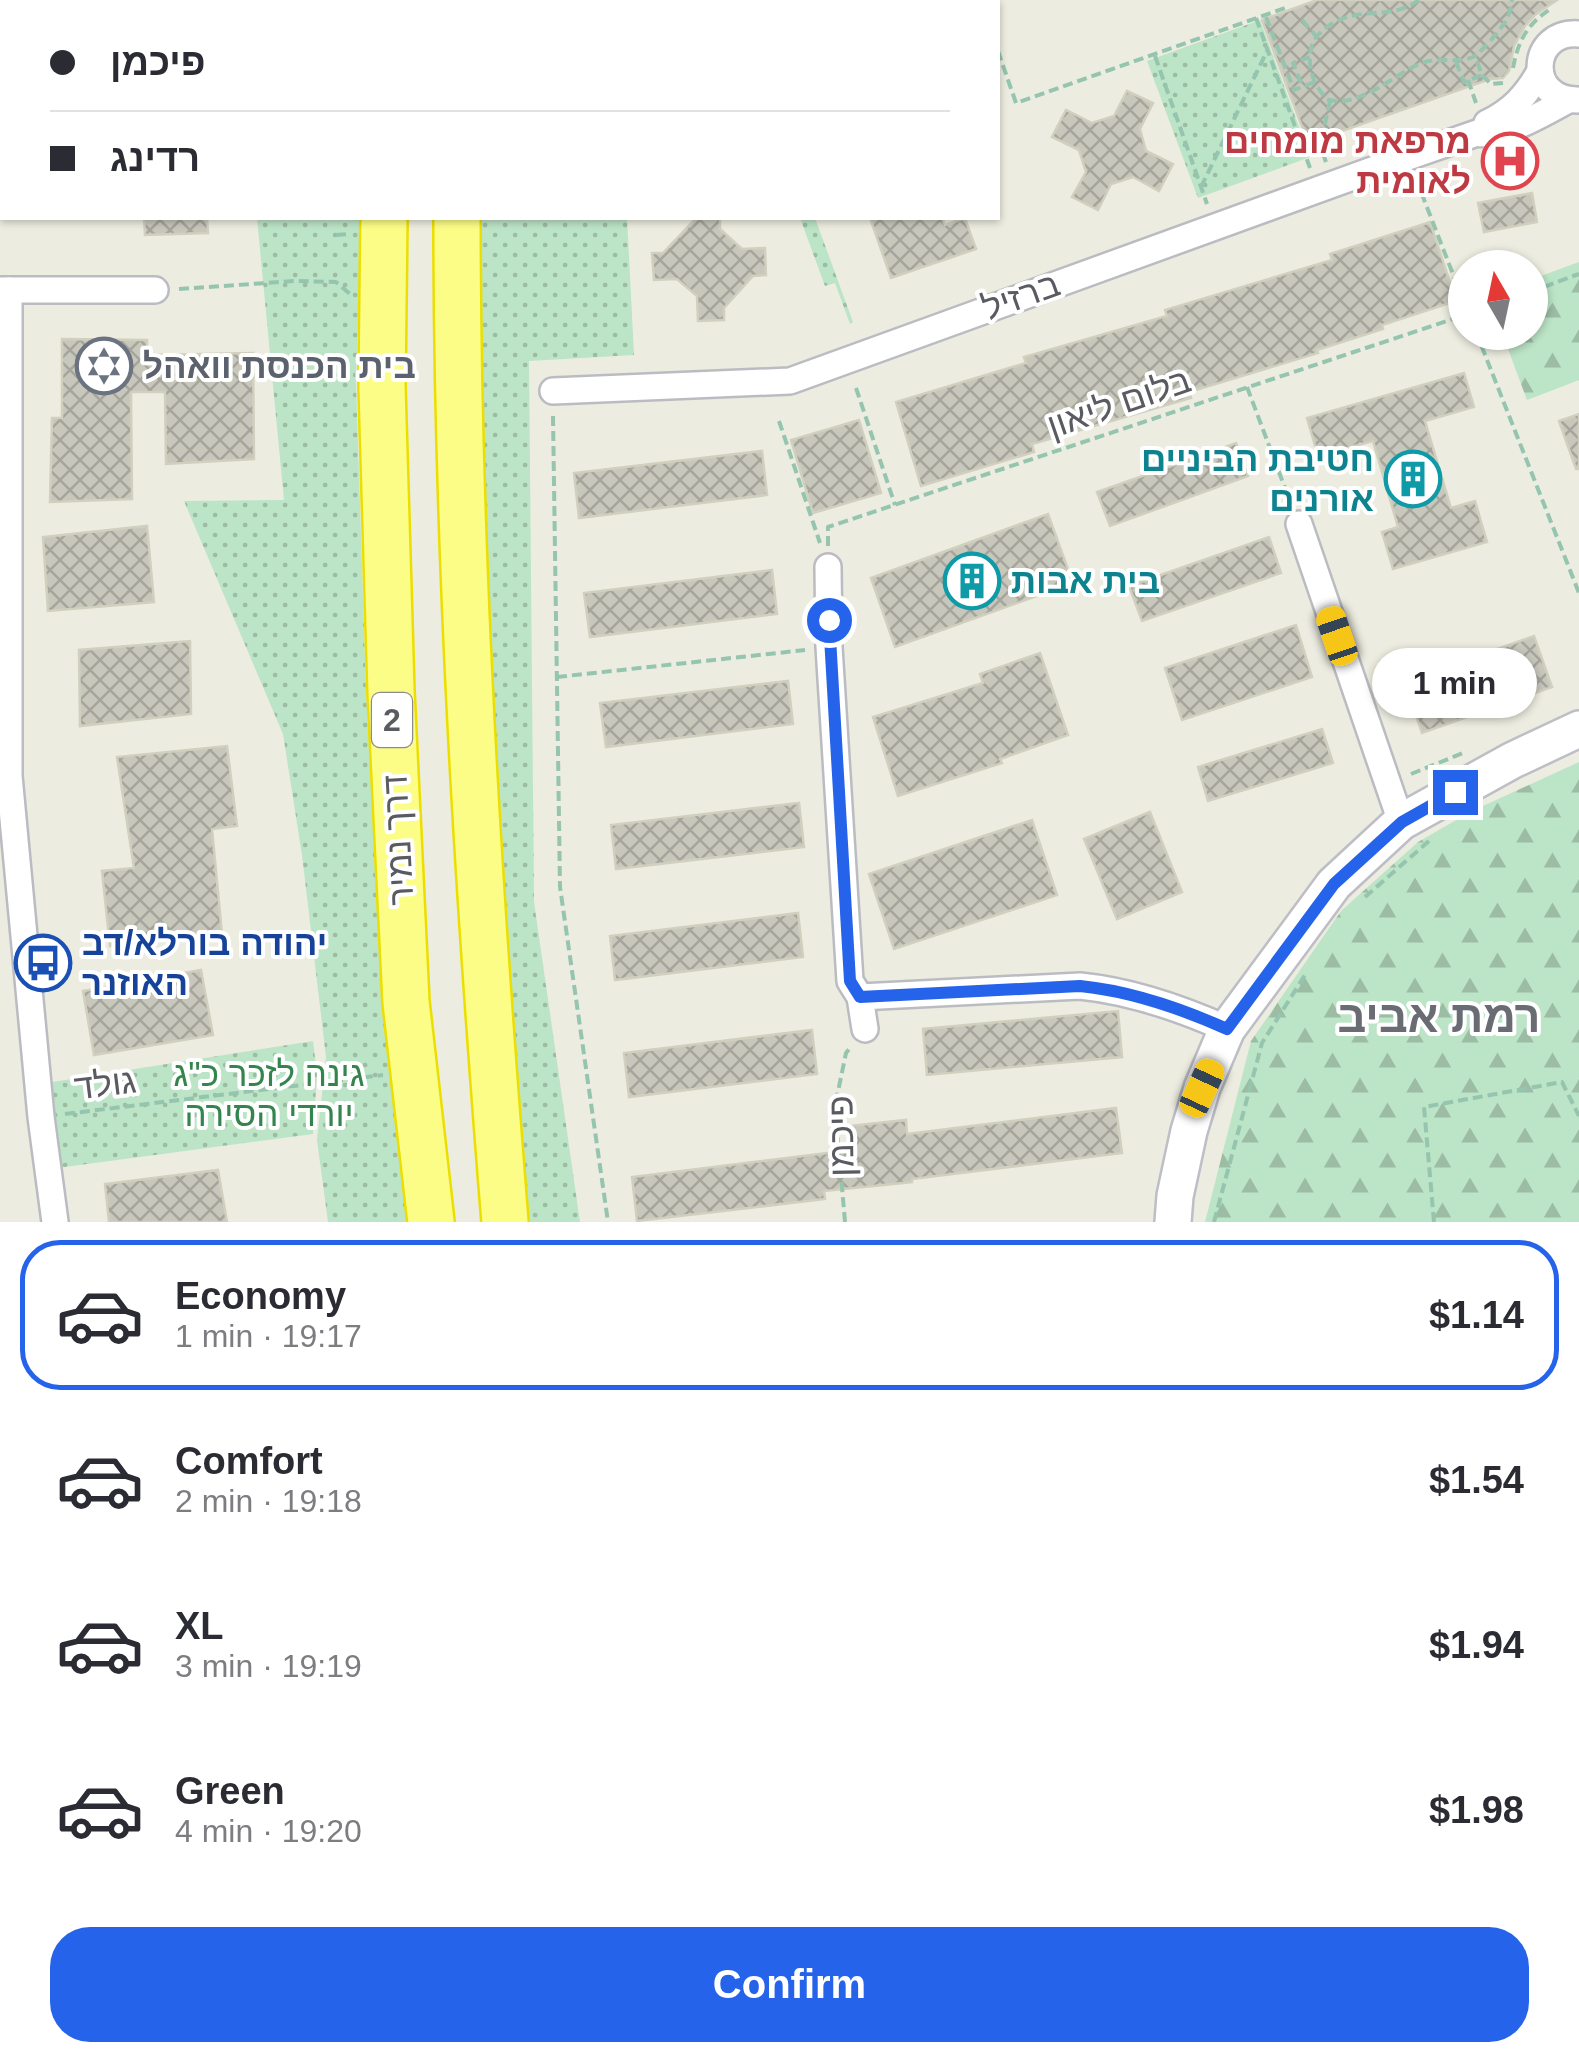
<!DOCTYPE html>
<html lang="en">
<head>
<meta charset="utf-8">
<style>
  body { margin:0; font-family:Helvetica,Heebo,sans-serif; background:#f2f2f3; color:#2b2b33; height:100vh; display:flex; flex-direction:column; font-size:38px; white-space:nowrap }
  * { box-sizing:border-box; margin:0 }
  p { font-size:32px; color:#7c7c81 }
  .icon { flex:none; width:55px; height:55px; fill:none; stroke:currentColor; stroke-width:2; stroke-linecap:round; stroke-linejoin:round }
  .map { position:relative; height:1222px; overflow:hidden }
  .sheet { display:flex; flex-direction:column; background:#fff; flex:1 }
  .sheet>* { flex:none }
  .top-card { position:absolute; left:0px; top:0px; width:1000px; height:220px; box-shadow:0 2px 8px #0004; display:grid; align-content:center; height:220px; padding:0 50px; background:#fff }
  .needle { width:65px; rotate:351deg }
  .controls { position:absolute; left:1448px; top:250px; display:grid; gap:20px }
  .controls a { display:grid; place-items:center; width:100px; height:100px; border-radius:50%; background:#fff; box-shadow:0 2px 8px #0004; font-size:50px }
  .end { position:absolute; width:45px; height:45px; margin:-22px; border:12px solid #2563eb; background:#fff; box-shadow:0 0 0 5px #fff }
  .from { border-radius:50% }
  .bubble { position:absolute; height:70px; border-radius:35px; background:#fff; box-shadow:0 2px 8px #0004; font-size:32px; font-weight:700; line-height:70px; text-align:center }
  .car { position:absolute; width:30px; height:60px; margin:-30px -15px; border-radius:12px; box-shadow:0 0 8px 2px #0007; background:linear-gradient(#f5c518 24%,#345 0 40%,#f5c518 0 76%,#345 0 86%,#f5c518 0) }
  .top-card b { display:flex; align-items:center; gap:35px; height:95px; font-size:38px }
  .top-card b+b { border-top:2px solid #e1e1e2 }
  .top-card i { width:25px; height:25px; background:#2b2b33 }
  ul { padding:18px 0 0; list-style:none }
  li { display:flex; align-items:center; gap:30px; height:150px; margin:0 20px 15px; padding:0 30px; border:5px solid transparent; border-radius:40px }
  li div { flex:1 }
  li b { display:block; font-size:38px }
  li em { font-style:normal; font-weight:700 }
  li.on { border-color:#2563eb }
  li>.icon { width:90px; height:90px; stroke-width:1.5 }
  .button { display:flex; gap:20px; margin-top:auto; padding:20px 50px }
  .button a { flex:1; height:115px; border-radius:40px; background:#2563eb; color:#fff; font-size:40px; font-weight:700; line-height:115px; text-align:center }
  .map>svg:first-child { display:block }
</style>
</head>
<body>
<div class="map">
<svg width="1579" height="1222" viewBox="0 0 1579 1222">
  <defs>
    <pattern id="grass-dots" width="8" height="8" patternUnits="userSpaceOnUse" patternTransform="scale(2.5)"><rect width="8" height="8" fill="#bce4c6"/><path d="M2 2h.1M6 6h.1" fill="none" stroke="#9cbca4" stroke-width="1.8" stroke-linecap="round"/></pattern>
    <pattern id="forest-firs" width="22" height="20" patternUnits="userSpaceOnUse" patternTransform="scale(2.5)"><rect width="22" height="20" fill="#bce4c6"/><path d="M5 1l3.5 6h-7zM16 11l3.5 6h-7z" fill="#9cbca4"/></pattern>
    <pattern id="building-cross-hatch" width="8" height="8" patternUnits="userSpaceOnUse" patternTransform="scale(2.5)"><rect width="8" height="8" fill="#c7c7bc"/><path d="M0 0l8 8M0 8l8-8" fill="none" stroke="#a5a59c"/></pattern>
  </defs>
  <rect width="100%" height="100%" fill="#ecece0"/>
  <g fill="url(#grass-dots)">
    <path d="M 0,0 L 367,0 L 367,2 L 2,2 L 2,52 L 0,53 Z"/>
    <path d="M 1260,20 L 1310,157 L 1198,198 L 1147,61 Z"/>
    <path d="M 257,218 L 361,218 L 356,383 L 366,690 L 383,1000 L 408,1222 L 328,1222 L 317,1140 L 326,1057 L 302,855 L 283,734 L 184,501 L 284,500 Z"/>
    <path d="M 474,218 L 627,218 L 634,355 L 529,361 L 534,902 L 580,1222 L 519,1222 L 495,908 Z"/>
    <path d="M 800,218 L 815,218 L 853,322 L 850,324 L 835,283 L 825,286 Z"/>
    <path d="M 313,1041 L 317,1074 L 313,1134 L 57,1168 L 46,1083 Z"/>
  </g>
  <g fill="url(#forest-firs)">
    <path d="M 1579,262 L 1579,380 L 1527,400 L 1502,333 L 1530,332 L 1530,280 Z"/>
    <path d="M 1579,762 L 1579,1222 L 1205,1222 L 1251,1041 L 1341,911 L 1418,842 L 1472,811 Z"/>
  </g>
  <g fill="url(#building-cross-hatch)" stroke="#d1d0bf" stroke-width="2.5">
    <path d="M 1317,0 L 1557,0 L 1535,15 L 1525,26 L 1514,46 L 1509,71 L 1503,78 L 1490,79 L 1308,143 L 1262,20 Z"/>
    <path d="M 1127,91 L 1153,103 L 1140,129 L 1146,151 L 1173,164 L 1159,191 L 1133,177 L 1111,184 L 1098,210 L 1072,197 L 1086,172 L 1079,150 L 1052,137 L 1066,110 L 1092,123 L 1114,116 Z"/>
    <path d="M 1532,193 L 1537,222 L 1484,232 L 1478,203 Z"/>
    <path d="M 144,218 L 207,218 L 208,233 L 145,235 Z"/>
    <path d="M 696,218 L 720,218 L 720,229 L 742,249 L 765,248 L 766,275 L 753,276 L 724,308 L 724,320 L 698,321 L 697,296 L 677,279 L 654,280 L 652,253 L 663,253 Z"/>
    <path d="M 870,218 L 942,218 L 945,225 L 965,218 L 976,249 L 891,278 Z"/>
    <path d="M 1430,222 L 1456,301 L 1382,325 L 1383,329 L 1317,350 L 1318,353 L 1189,392 L 1191,398 L 1032,444 L 1034,452 L 921,486 L 896,402 L 1026,363 L 1024,357 L 1167,316 L 1165,310 L 1332,260 L 1330,254 Z"/>
    <path d="M 62,339 L 147,340 L 147,355 L 253,353 L 254,459 L 166,464 L 165,392 L 131,392 L 132,499 L 50,502 L 52,418 L 62,418 Z"/>
    <path d="M 1464,373 L 1474,407 L 1425,421 L 1451,508 L 1475,501 L 1487,542 L 1393,569 L 1382,532 L 1398,527 L 1373,441 L 1318,456 L 1307,418 Z"/>
    <path d="M 1579,414 L 1579,469 L 1576,469 L 1559,421 Z"/>
    <path d="M 859,420 L 881,493 L 813,513 L 791,440 Z"/>
    <path d="M 1236,443 L 1248,476 L 1110,526 L 1097,492 Z"/>
    <path d="M 762,451 L 767,495 L 579,518 L 574,473 Z"/>
    <path d="M 1048,514 L 1073,583 L 895,647 L 871,578 Z"/>
    <path d="M 147,526 L 154,602 L 48,611 L 43,537 Z"/>
    <path d="M 1269,537 L 1281,573 L 1142,621 L 1129,586 Z"/>
    <path d="M 772,570 L 777,614 L 590,637 L 584,593 Z"/>
    <path d="M 1296,625 L 1312,677 L 1182,720 L 1165,668 Z"/>
    <path d="M 1534,636 L 1552,687 L 1422,733 L 1404,682 Z"/>
    <path d="M 190,641 L 191,714 L 80,726 L 79,650 Z"/>
    <path d="M 1040,653 L 1068,735 L 1000,759 L 1002,763 L 898,796 L 873,717 L 983,683 L 980,674 Z"/>
    <path d="M 788,681 L 793,724 L 606,747 L 600,703 Z"/>
    <path d="M 1322,729 L 1333,763 L 1208,801 L 1198,767 Z"/>
    <path d="M 227,746 L 237,826 L 212,829 L 222,934 L 110,946 L 102,871 L 134,868 L 117,757 Z"/>
    <path d="M 799,803 L 804,847 L 616,869 L 611,825 Z"/>
    <path d="M 1150,812 L 1182,892 L 1117,919 L 1084,839 Z"/>
    <path d="M 1032,820 L 1057,895 L 894,949 L 869,874 Z"/>
    <path d="M 798,913 L 803,957 L 615,980 L 610,936 Z"/>
    <path d="M 201,970 L 213,1035 L 94,1055 L 83,991 Z"/>
    <path d="M 1118,1011 L 1122,1057 L 927,1075 L 923,1029 Z"/>
    <path d="M 812,1030 L 817,1074 L 629,1097 L 624,1053 Z"/>
    <path d="M 1116,1108 L 1122,1153 L 912,1179 L 912,1182 L 824,1191 L 825,1199 L 637,1221 L 632,1177 L 852,1150 L 849,1126 L 906,1120 L 907,1134 Z"/>
    <path d="M 218,1170 L 227,1222 L 109,1222 L 105,1184 Z"/>
  </g>
  <g fill="none" stroke-linecap="round" stroke-linejoin="round">
    <g stroke="#bbbcc2" stroke-width="30">
      <g id="street">
        <path d="M 1577,100 C 1526,100 1529,30 1579,34"/>
        <path d="M 1487,123 C 1512,111 1527,95 1540,71"/>
        <path d="M 0,290 L 155,290"/>
        <path d="M 9,290 L 9,776 L 41,1117 L 55,1222"/>
        <path d="M 553,391 L 790,381 L 1408,157 L 1477,133 C 1501,139 1546,112 1568,100"/>
        <path d="M 1299,524 L 1401,822"/>
        <path d="M 828,567 L 829,647 L 850,981 L 860,997 L 865,1029"/>
        <path d="M 860,997 L 1080,986 C 1131,991 1180,1008 1227,1029"/>
      </g>
    </g>
    <g stroke="#bdbec6" stroke-width="40">
      <path id="secondary" d="M 1173,1222 L 1175,1196 L 1189,1131 L 1202,1088 L 1227,1029 L 1334,884 L 1401,822 L 1513,760 L 1579,729"/>
    </g>
    <g stroke="#ecdf00" stroke-width="50">
      <g id="highway">
        <path d="M 456,0 L 456,2"/>
        <path d="M 394,2 L 395,0"/>
        <path d="M 384,218 L 382,387 L 391,691 L 406,1002 L 431,1222"/>
        <path d="M 457,218 C 457,553 478,888 505,1222"/>
      </g>
    </g>
    <g stroke="#95c5af" stroke-width="4" stroke-dasharray="10 5" stroke-linecap="butt">
      <path d="M 979,0 L 980,2"/>
      <path d="M 1419,0 C 1388,23 1358,2 1323,30 C 1315,37 1310,45 1310,57 C 1309,73 1316,88 1327,99 C 1356,110 1394,75 1419,64 C 1437,56 1457,64 1473,57 C 1481,53 1500,30 1505,22 C 1509,16 1511,7 1512,0"/>
      <path d="M 1266,17 L 1294,90 L 1315,82"/>
      <path d="M 1256,18 L 1310,168"/>
      <path d="M 1302,20 L 1316,36"/>
      <path d="M 998,51 L 1016,103 L 1285,8"/>
      <path d="M 1155,56 L 1207,204"/>
      <path d="M 1456,62 L 1464,82 L 1482,75 L 1475,56"/>
      <path d="M 1513,68 C 1518,40 1528,23 1552,8"/>
      <path d="M 1482,75 L 1491,84 L 1503,83"/>
      <path d="M 1468,80 L 1476,103"/>
      <path d="M 1301,83 L 1293,63 L 1310,57"/>
      <path d="M 1326,162 L 1315,132 L 1324,128 L 1330,101"/>
      <path d="M 1416,179 L 1465,305"/>
      <path d="M 1201,187 L 1267,51"/>
      <path d="M 336,235 L 349,234"/>
      <path d="M 179,289 L 295,281 L 336,282 L 350,294"/>
      <path d="M 1530,292 L 1579,274"/>
      <path d="M 1476,332 L 1579,593"/>
      <path d="M 1247,387 L 1291,504"/>
      <path d="M 856,388 L 895,505"/>
      <path d="M 553,416 L 560,887 L 608,1222"/>
      <path d="M 779,421 L 820,543"/>
      <path d="M 828,546 L 828,527 L 1465,315"/>
      <path d="M 557,677 L 805,650"/>
      <path d="M 1411,774 L 1463,753"/>
      <path d="M 1365,897 L 1429,841"/>
      <path d="M 65,1114 L 383,1075"/>
      <path d="M 845,1222 L 835,1106 L 846,1053 L 850,1048"/>
      <path d="M 1214,1222 L 1262,1043 L 1305,975"/>
      <path d="M 1434,1222 L 1424,1107 L 1562,1082 L 1579,1116"/>
    </g>
    <use href="#street" stroke="#fff" stroke-width="25"/>
    <use href="#secondary" stroke="#fff" stroke-width="35"/>
    <use href="#highway" stroke="#fcfd87" stroke-width="45"/>
  </g>
  <g fill="none" stroke-linecap="round" stroke-linejoin="round">
    <path stroke="#2563eb" stroke-width="12" d="M 829,620 L 850,981 L 860,997 L 1080,986 C 1131,991 1180,1008 1227,1029 L 1334,884 L 1402,822 L 1455,792"/>
  </g>
  <defs>
    <g id="hospital-ring" transform="scale(2.875)"><circle r="9.5" fill="#fff" stroke="#e0444e" stroke-width="1.5"/><path d="M-5-5h3v3.5h4V-5h3V5h-3V1.5h-4V5h-3Z" fill="#e0444e"/></g>
    <g id="synagogue-ring" transform="scale(2.875)"><circle r="9.5" fill="#fff" stroke="#6b7280" stroke-width="1.5"/><path d="M0-6.5L5.6 3.2H-5.6ZM0 6.5L5.6-3.2H-5.6Z" fill="#6b7280"/></g>
    <g id="building-ring" transform="scale(2.875)"><circle r="9.5" fill="#fff" stroke="#0f9aa8" stroke-width="1.5"/><path d="M-4-6H4V6H1V3H-1V6H-4ZM-2.5-4.3h1.7v1.8h-1.7ZM.8-4.3h1.7v1.8H.8ZM-2.5-1h1.7V.8h-1.7ZM.8-1h1.7V.8H.8Z" fill="#0f9aa8"/></g>
    <g id="bus-ring" transform="scale(2.875)"><circle r="9.5" fill="#fff" stroke="#1a4fb4" stroke-width="1.5"/><path d="M-5-6H5V4H4V6H2V4H-2V6H-4V4H-5ZM-3.5-4V0h7V-4ZM-3.5 1.2v1.5H-2V1.2ZM2 1.2v1.5H3.5V1.2Z" fill="#1a4fb4"/></g>
  </defs>
  <g fill-rule="evenodd">
    <use href="#hospital-ring" x="1510" y="161"/>
    <use href="#synagogue-ring" x="104" y="366"/>
    <use href="#building-ring" x="1413" y="479"/>
    <use href="#building-ring" x="972" y="581"/>
    <use href="#bus-ring" x="43" y="963"/>
  </g>
  <g text-anchor="middle" stroke-width="8" stroke-linejoin="round" paint-order="stroke">
    <rect fill="#fff" stroke="#8b8c90" stroke-width="2.5" x="372" y="693" width="40" height="54" rx="8"/>
    <g font-size="32" font-weight="bold" fill="#595b61">
      <text x="392" y="731">2</text>
    </g>
    <g font-size="35" font-weight="bold" fill="#be3a42" stroke="#fff" text-anchor="end">
      <text x="1471" y="153">מרפאת מומחים<tspan x="1471" dy="40">לאומית</tspan></text>
    </g>
    <g font-size="35" fill="#595b61" stroke="#fff">
      <text transform="translate(1021 296) rotate(-20)" y="12">ברזיל</text>
      <text transform="translate(1119 403) rotate(-19)" y="12">בלום ליאון</text>
      <text transform="translate(398 840) rotate(-93)" y="12">דרך נמיר</text>
      <text transform="translate(105 1084) rotate(-7)" y="12">גולד</text>
      <text transform="translate(841 1136) rotate(-91)" y="12">פיכמן</text>
    </g>
    <g font-size="35" font-weight="bold" fill="#5b616d" stroke="#fff" text-anchor="start">
      <text x="143" y="378">בית הכנסת וואהל</text>
    </g>
    <g font-size="35" font-weight="bold" fill="#0d838f" stroke="#fff" text-anchor="end">
      <text x="1374" y="471">חטיבת הביניים<tspan x="1374" dy="40">אורנים</tspan></text>
      <text x="1011" y="593" text-anchor="start">בית אבות</text>
    </g>
    <g font-size="35" font-weight="bold" fill="#164399" stroke="#fff" text-anchor="start">
      <text x="82" y="955">יהודה בורלא/דב<tspan x="82" dy="40">האוזנר</tspan></text>
    </g>
    <g font-size="35" fill="#34854d" stroke="#fff">
      <text x="269" y="1086">גינה לזכר כ"ג<tspan x="269" dy="40">יורדי הסירה</tspan></text>
    </g>
    <g font-size="45" font-weight="bold" fill="#6a6c73" stroke="#fff">
      <text x="1439" y="1032">רמת אביב</text>
    </g>
  </g>
</svg>
<div class="controls">
<a><svg class="needle" viewBox="-14 -14 28 28"><path d="M0-13l5 13h-10z" fill="#e53935"/><path d="M0 13l5-13h-10z" fill="#7c7c81"/></svg></a>
</div>
<i class="end from" style="left:829px;top:620px"></i>
<i class="end" style="left:1455px;top:792px"></i>
<div class="bubble" style="left:1372px;top:648px;width:165px">1 min</div>
<i class="car" style="left:1337px;top:636px;rotate:341deg"></i>
<i class="car" style="left:1202px;top:1088px;rotate:25deg"></i>
<div class="top-card">
<b><i class="from"></i>פיכמן</b>
<b><i></i>רדינג</b>
</div>
</div>
<section class="sheet">
<ul>
<li class="on"><svg class="icon" aria-label="car" viewBox="0 0 24 24"><path d="M5 17H2v-5l4-1 3-4h7l3 4 3 1v5h-3M9 17h6M6 11h13"/><circle cx="7" cy="17" r="2"/><circle cx="17" cy="17" r="2"/></svg><div><b>Economy</b><p>1 min · 19:17</p></div><em>$1.14</em></li>
<li><svg class="icon" aria-label="car" viewBox="0 0 24 24"><path d="M5 17H2v-5l4-1 3-4h7l3 4 3 1v5h-3M9 17h6M6 11h13"/><circle cx="7" cy="17" r="2"/><circle cx="17" cy="17" r="2"/></svg><div><b>Comfort</b><p>2 min · 19:18</p></div><em>$1.54</em></li>
<li><svg class="icon" aria-label="car" viewBox="0 0 24 24"><path d="M5 17H2v-5l4-1 3-4h7l3 4 3 1v5h-3M9 17h6M6 11h13"/><circle cx="7" cy="17" r="2"/><circle cx="17" cy="17" r="2"/></svg><div><b>XL</b><p>3 min · 19:19</p></div><em>$1.94</em></li>
<li><svg class="icon" aria-label="car" viewBox="0 0 24 24"><path d="M5 17H2v-5l4-1 3-4h7l3 4 3 1v5h-3M9 17h6M6 11h13"/><circle cx="7" cy="17" r="2"/><circle cx="17" cy="17" r="2"/></svg><div><b>Green</b><p>4 min · 19:20</p></div><em>$1.98</em></li>
</ul>
<div class="button"><a>Confirm</a></div>
</section>
</body>
</html>
